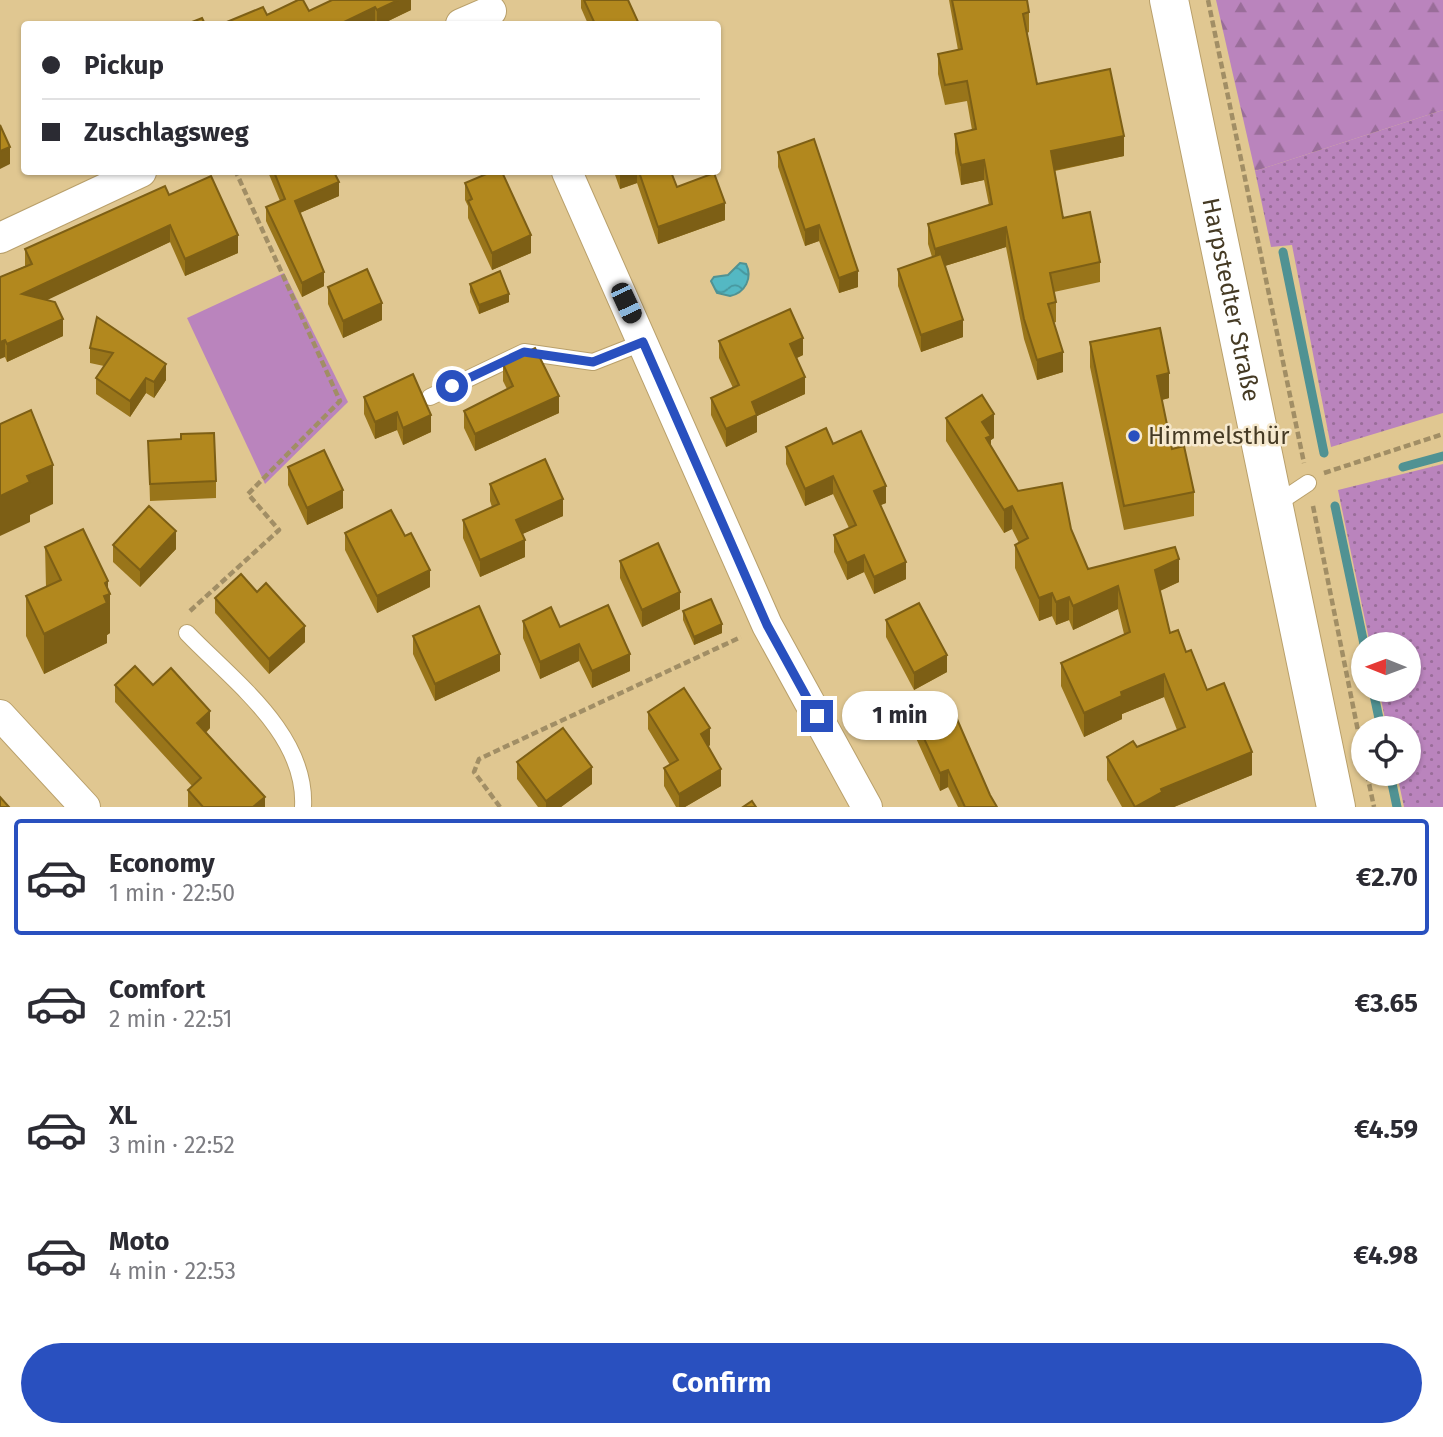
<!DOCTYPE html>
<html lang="en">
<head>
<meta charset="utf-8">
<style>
  body { margin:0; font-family:"Fira Sans",sans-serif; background:#f7f7f7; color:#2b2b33; height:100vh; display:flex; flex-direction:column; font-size:26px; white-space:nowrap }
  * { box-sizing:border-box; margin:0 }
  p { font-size:23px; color:#7c7c81 }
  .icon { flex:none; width:38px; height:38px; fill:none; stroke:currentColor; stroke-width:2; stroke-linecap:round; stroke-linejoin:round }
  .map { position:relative; height:807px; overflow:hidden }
  .drawer { display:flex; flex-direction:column; background:#fff; flex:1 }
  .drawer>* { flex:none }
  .banner { position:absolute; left:21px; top:21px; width:700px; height:154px; border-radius:7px; box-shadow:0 2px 5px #0004; display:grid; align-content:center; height:154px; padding:0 21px; background:#fff }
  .needle { width:46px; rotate:271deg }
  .fabs { position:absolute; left:1351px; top:632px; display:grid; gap:14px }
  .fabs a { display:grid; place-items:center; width:70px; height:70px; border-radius:50%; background:#fff; box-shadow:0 2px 5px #0004; font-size:35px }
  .end { position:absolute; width:32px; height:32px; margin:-16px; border:9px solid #2950bf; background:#fff; box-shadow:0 0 0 4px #fff }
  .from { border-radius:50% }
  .bubble { position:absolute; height:49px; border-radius:24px; background:#fff; box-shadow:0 2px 5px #0004; font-size:23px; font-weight:700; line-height:49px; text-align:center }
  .car { position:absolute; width:21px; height:42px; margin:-21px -10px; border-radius:9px; box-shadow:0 0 5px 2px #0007; background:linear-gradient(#222 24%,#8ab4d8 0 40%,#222 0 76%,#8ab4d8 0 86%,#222 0) }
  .banner b { display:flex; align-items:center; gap:24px; height:66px; font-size:26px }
  .banner b+b { border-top:2px solid #e1e1e2 }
  .banner i { width:18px; height:18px; background:#2b2b33 }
  ul { padding:12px 0 0; list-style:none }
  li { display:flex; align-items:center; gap:21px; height:116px; margin:0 14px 10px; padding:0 7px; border:4px solid transparent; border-radius:7px }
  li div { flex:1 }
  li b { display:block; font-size:26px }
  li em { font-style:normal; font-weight:700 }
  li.selected { border-color:#2950bf }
  li>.icon { width:63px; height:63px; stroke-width:1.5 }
  .cta { display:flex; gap:14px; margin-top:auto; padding:14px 21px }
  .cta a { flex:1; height:80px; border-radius:42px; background:#2950bf; color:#fff; font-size:28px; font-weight:700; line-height:80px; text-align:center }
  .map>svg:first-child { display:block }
</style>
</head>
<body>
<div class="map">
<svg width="1443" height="807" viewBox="0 0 1443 807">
  <defs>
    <pattern id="grass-dots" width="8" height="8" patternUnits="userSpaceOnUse" patternTransform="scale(1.75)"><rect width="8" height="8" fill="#ba84bd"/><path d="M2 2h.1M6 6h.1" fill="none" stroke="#996d99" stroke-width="1.8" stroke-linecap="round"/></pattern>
    <pattern id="forest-firs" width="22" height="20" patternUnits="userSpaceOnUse" patternTransform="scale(1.75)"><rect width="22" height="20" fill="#ba84bd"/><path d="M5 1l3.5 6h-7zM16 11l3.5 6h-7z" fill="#996d99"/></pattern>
    <pattern id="water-waves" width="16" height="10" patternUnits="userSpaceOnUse" patternTransform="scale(1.75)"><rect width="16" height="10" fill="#54b8c3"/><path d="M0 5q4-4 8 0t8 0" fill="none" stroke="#47979e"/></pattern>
  </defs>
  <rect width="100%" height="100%" fill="#e0c791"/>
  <g fill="url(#grass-dots)">
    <path d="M 1443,110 L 1443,413 L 1331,447 L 1292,245 L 1271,247 L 1255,171 Z"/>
    <path d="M 1443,464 L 1443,807 L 1404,807 L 1397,774 L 1409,774 L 1409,728 L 1387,728 L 1379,690 L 1409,690 L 1409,644 L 1370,644 L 1338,490 Z"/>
  </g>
  <path fill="url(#forest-firs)" d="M 1216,0 L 1443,0 L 1443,110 L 1255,171 Z"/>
  <path fill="#ba84bd" d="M 284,273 L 348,402 L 265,484 L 187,318 Z"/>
  <path fill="url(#water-waves)" stroke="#509293" stroke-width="2" d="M 740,263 L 746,264 C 753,278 745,293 730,296 L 717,293 L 711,281 L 714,277 L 728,275 Z"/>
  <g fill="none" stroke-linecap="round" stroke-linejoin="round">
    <g stroke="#509293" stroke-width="9">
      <path d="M 1283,252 L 1324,453"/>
      <path d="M 1403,467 L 1443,456"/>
      <path d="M 1335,506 L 1364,644"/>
      <path d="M 1373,690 L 1381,728"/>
      <path d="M 1390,774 L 1397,807"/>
    </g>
    <g stroke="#b9a06b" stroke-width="18">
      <g id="lane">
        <path d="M 430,397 L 524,352 L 593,362 L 644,342"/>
        <path d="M 1275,505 L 1308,483"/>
        <path d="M 187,633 C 233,681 307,734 303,807"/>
      </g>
    </g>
    <g stroke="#b9a06b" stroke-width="32">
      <g id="street">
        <path d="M 461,24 L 491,11"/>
        <path d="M 567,172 L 767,625 L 867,807"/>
        <path d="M 0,238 L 141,172"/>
        <path d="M 0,715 L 85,807"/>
      </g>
    </g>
    <g stroke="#b9a06b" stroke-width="40">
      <g id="secondary">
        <path id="s1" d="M 1169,0 L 1336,807"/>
      </g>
    </g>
    <g stroke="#a18e65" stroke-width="4.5" stroke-dasharray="7 3.5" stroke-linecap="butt">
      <path d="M 1208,0 L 1304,463"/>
      <path d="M 1324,473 L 1443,434"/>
      <path d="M 1313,506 L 1363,756"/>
      <path d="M 190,611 L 279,530 L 248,494 L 340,401 L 236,172"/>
      <path d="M 1367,774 L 1374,807"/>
      <path d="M 500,807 L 474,772 L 479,759 L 741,637"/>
    </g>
    <use href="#lane" stroke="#fff" stroke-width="16"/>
    <use href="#street" stroke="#fff" stroke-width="30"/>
    <use href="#secondary" stroke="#fff" stroke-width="38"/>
  </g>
  <g fill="#99751a">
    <path d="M 411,0 L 411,10 L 382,24 L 267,15 Z"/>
    <path d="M 581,0 L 628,0 L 639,24 L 588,24 L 581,8 Z"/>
    <path d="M 949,0 L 1027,0 L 1029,12 L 1029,32 L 1027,33 L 1037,84 L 1124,156 L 1055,171 L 1063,218 L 1100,262 L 1100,282 L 1054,292 L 1056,302 L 1056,322 L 1053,323 L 1063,372 L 1037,380 L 1024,339 L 1006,247 L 945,266 L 963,337 L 921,352 L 898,286 L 898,269 L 932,257 L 928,244 L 928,224 L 989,205 L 984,180 L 961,185 L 955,153 L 955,134 L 972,130 L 967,101 L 945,105 L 938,74 L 938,54 L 958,50 Z"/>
    <path d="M 778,152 L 858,287 L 839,293 L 819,241 L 805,246 L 778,167 Z"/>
    <path d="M 268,172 L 334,172 L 339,196 L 300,213 L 324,286 L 302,297 L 266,221 L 266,207 L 280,201 Z"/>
    <path d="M 614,172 L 671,172 L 677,187 L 725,220 L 658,244 L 637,183 L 620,189 Z"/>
    <path d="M 465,183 L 531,253 L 492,270 L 468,218 L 468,206 L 465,200 Z"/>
    <path d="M 169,195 L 238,253 L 185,276 L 170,242 L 46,300 L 63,336 L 7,362 L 5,357 L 0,277 L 25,266 L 25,249 Z"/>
    <path d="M 470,284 L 509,302 L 479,314 L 470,292 Z"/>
    <path d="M 328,287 L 382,320 L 343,338 L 328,304 Z"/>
    <path d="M 97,317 L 166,380 L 154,398 L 146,393 L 130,417 L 96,394 L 96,378 L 104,366 L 90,363 L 90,348 Z"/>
    <path d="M 719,341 L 803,355 L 797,358 L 805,394 L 757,416 L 757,432 L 726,447 L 711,415 L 711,398 L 733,388 L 719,358 Z"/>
    <path d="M 1090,342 L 1169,398 L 1162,400 L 1172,449 L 1194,492 L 1194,516 L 1124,530 L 1090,367 Z"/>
    <path d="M 503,364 L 559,413 L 475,451 L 464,428 L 464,411 L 507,389 L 503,381 Z"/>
    <path d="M 413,374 L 431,432 L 403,445 L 397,430 L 375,439 L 364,414 L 364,397 Z"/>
    <path d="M 946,418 L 994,438 L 991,440 L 991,447 L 1018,491 L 1071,529 L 1088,569 L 1179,582 L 1160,591 L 1170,633 L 1186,652 L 1252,775 L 1174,807 L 1122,807 L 1107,780 L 1107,757 L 1137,747 L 1177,730 L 1164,697 L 1122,714 L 1122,719 L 1084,737 L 1061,686 L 1061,663 L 1124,634 L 1118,609 L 1073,630 L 1069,620 L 1056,625 L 1052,616 L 1039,621 L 1015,568 L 1015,545 L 1019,543 L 1012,529 L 1004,533 L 946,441 Z"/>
    <path d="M 181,439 L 216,481 L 216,498 L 150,501 L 148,441 Z"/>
    <path d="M 833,444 L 886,503 L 880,505 L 906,579 L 874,594 L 864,572 L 847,580 L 834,552 L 834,535 L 849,528 L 833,494 L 805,506 L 786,464 L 786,447 Z"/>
    <path d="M 288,467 L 343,508 L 307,525 L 288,485 Z"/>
    <path d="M 490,484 L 563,516 L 522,534 L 525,557 L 480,577 L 463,538 L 463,520 L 492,507 L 490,501 Z"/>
    <path d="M 345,533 L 430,587 L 377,613 L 345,550 Z"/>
    <path d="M 113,545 L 176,549 L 140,587 L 113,562 Z"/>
    <path d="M 45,547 L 108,588 L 110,633 L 107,635 L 107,643 L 44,674 L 26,636 L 26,596 L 46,587 Z"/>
    <path d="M 620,561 L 680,609 L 642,627 L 620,578 Z"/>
    <path d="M 257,592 L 305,642 L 269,674 L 215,613 L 215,598 Z"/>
    <path d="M 683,611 L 722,633 L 694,645 L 683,620 Z"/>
    <path d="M 886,620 L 947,672 L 914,690 L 886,637 Z"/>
    <path d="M 523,621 L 560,627 L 630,671 L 592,688 L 579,661 L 540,679 L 523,638 Z"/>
    <path d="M 413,636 L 500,671 L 435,701 L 413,654 Z"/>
    <path d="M 115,685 L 210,728 L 206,733 L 265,807 L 188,807 L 188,790 L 192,786 L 115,702 Z"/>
    <path d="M 648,712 L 710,745 L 708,747 L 721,786 L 685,807 L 676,807 L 664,786 L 664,768 L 670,765 L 648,729 Z"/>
    <path d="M 915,719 L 990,795 L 997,807 L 958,807 L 948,787 L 940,791 L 915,736 Z"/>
    <path d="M 517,762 L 592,784 L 561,807 L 538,807 L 517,779 Z"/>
  </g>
  <g fill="#7d5f15">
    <path d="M 398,0 L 411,0 L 411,10 L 382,24 L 377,24 L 377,10 Z"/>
    <path d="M 375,7 L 375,23 L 373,24 L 340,24 Z"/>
    <path d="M 1124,136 L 1124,156 L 1051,171 L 1051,151 Z"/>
    <path d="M 10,147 L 10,164 L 0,169 L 0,151 Z"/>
    <path d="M 984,160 L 984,180 L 961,185 L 961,165 Z"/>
    <path d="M 620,172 L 637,172 L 637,183 L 620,189 Z"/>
    <path d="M 339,182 L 339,196 L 295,215 L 295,201 Z"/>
    <path d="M 725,203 L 725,220 L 658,244 L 658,227 Z"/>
    <path d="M 170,225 L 170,242 L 22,312 L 22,294 Z"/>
    <path d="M 819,225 L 819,241 L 805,246 L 805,230 Z"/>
    <path d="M 1006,227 L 1006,247 L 935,269 L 935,249 Z"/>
    <path d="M 238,235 L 238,253 L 185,276 L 185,259 Z"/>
    <path d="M 531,235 L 531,253 L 492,270 L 492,253 Z"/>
    <path d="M 858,271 L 858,287 L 839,293 L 839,278 Z"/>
    <path d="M 324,272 L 324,286 L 302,297 L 302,283 Z"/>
    <path d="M 509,294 L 509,302 L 479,314 L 479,305 Z"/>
    <path d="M 382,303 L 382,320 L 343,338 L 343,321 Z"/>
    <path d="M 63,319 L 63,336 L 7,362 L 7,344 Z"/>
    <path d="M 963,320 L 963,337 L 921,352 L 921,335 Z"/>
    <path d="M 803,338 L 803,355 L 790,361 L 790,344 Z"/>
    <path d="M 5,340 L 5,357 L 0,359 L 0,342 Z"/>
    <path d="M 1063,352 L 1063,372 L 1037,380 L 1037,360 Z"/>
    <path d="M 166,364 L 166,380 L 154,398 L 154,382 Z"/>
    <path d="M 1169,373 L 1169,398 L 1157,401 L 1157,376 Z"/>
    <path d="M 805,377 L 805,394 L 757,416 L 757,432 L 726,447 L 726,429 L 752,402 Z"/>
    <path d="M 146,378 L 146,393 L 130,417 L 130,401 Z"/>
    <path d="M 559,396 L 559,413 L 475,451 L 475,434 Z"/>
    <path d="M 397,412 L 397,430 L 375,439 L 375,422 Z"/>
    <path d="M 994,414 L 994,438 L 991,440 L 991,459 L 982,422 Z"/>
    <path d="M 431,415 L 431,432 L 403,445 L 403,428 Z"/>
    <path d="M 53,465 L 53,504 L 30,515 L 30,522 L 0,536 L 0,496 L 27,476 Z"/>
    <path d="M 833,476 L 833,494 L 805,506 L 805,489 Z"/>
    <path d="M 886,486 L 886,503 L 874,508 L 874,491 Z"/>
    <path d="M 343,490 L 343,508 L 307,525 L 307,508 Z"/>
    <path d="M 563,499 L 563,516 L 516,537 L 516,520 Z"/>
    <path d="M 1012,506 L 1012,529 L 1004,533 L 1004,510 Z"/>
    <path d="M 176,531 L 176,549 L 140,587 L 140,570 Z"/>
    <path d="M 525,540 L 525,557 L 480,577 L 480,560 Z"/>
    <path d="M 864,555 L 864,572 L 847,580 L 847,563 Z"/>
    <path d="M 1179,559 L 1179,582 L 1155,593 L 1155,570 Z"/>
    <path d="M 906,562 L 906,579 L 874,594 L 874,577 Z"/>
    <path d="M 430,570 L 430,587 L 377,613 L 377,596 Z"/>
    <path d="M 108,581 L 108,595 L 110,594 L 110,633 L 107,635 L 107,643 L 44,674 L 44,634 Z"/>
    <path d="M 1118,586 L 1118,609 L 1073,630 L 1073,606 Z"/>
    <path d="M 680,592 L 680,609 L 642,627 L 642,610 Z"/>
    <path d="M 1052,593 L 1052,616 L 1039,621 L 1039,598 Z"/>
    <path d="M 1069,597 L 1069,620 L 1056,625 L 1056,602 Z"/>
    <path d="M 722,624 L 722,633 L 694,645 L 694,637 Z"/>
    <path d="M 305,626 L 305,642 L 269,674 L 269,659 Z"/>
    <path d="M 579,644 L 579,661 L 540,679 L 540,662 Z"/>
    <path d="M 500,654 L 500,671 L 435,701 L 435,684 Z"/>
    <path d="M 630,654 L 630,671 L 592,688 L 592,671 Z"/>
    <path d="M 947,655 L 947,672 L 914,690 L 914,673 Z"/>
    <path d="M 1164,674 L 1164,697 L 1122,714 L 1122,719 L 1084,737 L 1084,713 L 1121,692 Z"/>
    <path d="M 210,711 L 210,728 L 197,740 L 197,723 Z"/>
    <path d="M 710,728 L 710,745 L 701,751 L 701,734 Z"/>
    <path d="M 1252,752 L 1252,775 L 1174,807 L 1136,807 L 1161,789 Z"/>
    <path d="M 592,767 L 592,784 L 561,807 L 546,807 L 546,801 Z"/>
    <path d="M 721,769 L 721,786 L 685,807 L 679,807 L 679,794 Z"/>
    <path d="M 948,770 L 948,787 L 940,791 L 940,773 Z"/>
    <path d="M 265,797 L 265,807 L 253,807 Z"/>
  </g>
  <g fill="#b2881e" stroke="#7d5f15" stroke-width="2">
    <path d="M 298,0 L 303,0 L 309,11 L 332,0 L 398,0 L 377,10 L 375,7 L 340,24 L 222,24 L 263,7 L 267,15 Z"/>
    <path d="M 584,0 L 628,0 L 639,24 L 595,24 Z"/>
    <path d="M 952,0 L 1027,0 L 1029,12 L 1023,14 L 1037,84 L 1110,69 L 1124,136 L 1051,151 L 1063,218 L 1090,212 L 1100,262 L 1050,273 L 1056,302 L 1048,304 L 1063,352 L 1037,360 L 1024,319 L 1006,227 L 935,249 L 928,224 L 992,204 L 984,160 L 961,165 L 955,134 L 976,129 L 967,81 L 945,85 L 938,54 L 962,49 Z"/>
    <path d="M 202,18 L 205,24 L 187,24 Z"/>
    <path d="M 0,125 L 10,147 L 0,151 Z"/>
    <path d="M 814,139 L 858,271 L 839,278 L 819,225 L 805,230 L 778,152 Z"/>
    <path d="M 274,172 L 334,172 L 339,182 L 295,201 L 324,272 L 302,283 L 266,207 L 285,199 Z"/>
    <path d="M 491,172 L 502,172 L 531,235 L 492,253 L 468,201 L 472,199 L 465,183 Z"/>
    <path d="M 639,172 L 671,172 L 677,187 L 714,173 L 725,203 L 658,227 Z"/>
    <path d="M 211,176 L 238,235 L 185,259 L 170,225 L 22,294 L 55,302 L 63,319 L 7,344 L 5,340 L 0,342 L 0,277 L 32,264 L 25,249 L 165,186 L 169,195 Z"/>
    <path d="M 941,254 L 963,320 L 921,335 L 898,269 Z"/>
    <path d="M 367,269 L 382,303 L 343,321 L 328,287 Z"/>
    <path d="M 500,271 L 509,294 L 479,305 L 470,284 Z"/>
    <path d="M 790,309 L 803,338 L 790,344 L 805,377 L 752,402 L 757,415 L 726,429 L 711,398 L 739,385 L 719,341 Z"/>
    <path d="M 97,317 L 166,364 L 154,382 L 146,378 L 130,401 L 96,378 L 113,353 L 90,348 Z"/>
    <path d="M 1160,328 L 1169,373 L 1157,376 L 1172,449 L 1184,446 L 1194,492 L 1124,506 L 1090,342 Z"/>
    <path d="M 535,348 L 559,396 L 475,434 L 464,411 L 513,386 L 503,364 Z"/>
    <path d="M 413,374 L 431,415 L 403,428 L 397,412 L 375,422 L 364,397 Z"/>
    <path d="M 982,395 L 994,414 L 982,422 L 991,436 L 986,438 L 1018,491 L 1062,483 L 1071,529 L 1088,569 L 1175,547 L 1179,559 L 1155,570 L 1170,633 L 1178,630 L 1186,652 L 1191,650 L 1207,690 L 1224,683 L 1252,752 L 1161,789 L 1162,792 L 1135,807 L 1107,757 L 1133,741 L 1137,747 L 1185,727 L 1164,674 L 1121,692 L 1122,696 L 1084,713 L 1061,663 L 1130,632 L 1118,586 L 1073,606 L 1069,597 L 1056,602 L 1052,593 L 1039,598 L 1015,545 L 1028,538 L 1012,506 L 1004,510 L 946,418 Z"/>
    <path d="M 31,410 L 53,465 L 27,476 L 30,482 L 0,496 L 0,424 Z"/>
    <path d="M 826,428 L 833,444 L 861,431 L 886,486 L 874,491 L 906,562 L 874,577 L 864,555 L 847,563 L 834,535 L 856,525 L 833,476 L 805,489 L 786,447 Z"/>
    <path d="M 214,433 L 216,481 L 150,484 L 148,441 L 181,439 L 181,434 Z"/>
    <path d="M 324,450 L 343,490 L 307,508 L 288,467 Z"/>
    <path d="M 545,459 L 563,499 L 516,520 L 525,540 L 480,560 L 463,520 L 499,504 L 490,484 Z"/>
    <path d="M 149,506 L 176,531 L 140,570 L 113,545 Z"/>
    <path d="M 391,510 L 405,536 L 411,533 L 430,570 L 377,596 L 345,533 Z"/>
    <path d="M 83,529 L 108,581 L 105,583 L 110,594 L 104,596 L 107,603 L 44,634 L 26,596 L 61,580 L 45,547 Z"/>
    <path d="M 658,543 L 680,592 L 642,610 L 620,561 Z"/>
    <path d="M 241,574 L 257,592 L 266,583 L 305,626 L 269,659 L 215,598 Z"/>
    <path d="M 711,599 L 722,624 L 694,637 L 683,611 Z"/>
    <path d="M 919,603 L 947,655 L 914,673 L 886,620 Z"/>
    <path d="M 608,605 L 630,654 L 592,671 L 579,644 L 540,662 L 523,621 L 551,607 L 560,627 Z"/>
    <path d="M 479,606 L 500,654 L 435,684 L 413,636 Z"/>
    <path d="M 135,666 L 153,685 L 171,668 L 210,711 L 197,723 L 265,797 L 253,807 L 203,807 L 188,790 L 201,778 L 115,685 Z"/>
    <path d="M 684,688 L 710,728 L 701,734 L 721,769 L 679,794 L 664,768 L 678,760 L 648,712 Z"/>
    <path d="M 950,703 L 990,795 L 997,807 L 965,807 L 948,770 L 940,773 L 915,719 Z"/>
    <path d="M 563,728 L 592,767 L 546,801 L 517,762 Z"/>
    <path d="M 0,797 L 9,807 L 0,807 Z"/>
    <path d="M 752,801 L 756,807 L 743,807 Z"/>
  </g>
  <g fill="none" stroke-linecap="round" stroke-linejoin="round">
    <path stroke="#2950bf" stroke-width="9" d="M 452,386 L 524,352 L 593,362 L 643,342 L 767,625 L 817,716"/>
  </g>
  <circle fill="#2950bf" stroke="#f6e9ce" stroke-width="2.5" cx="1134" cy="436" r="7"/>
  <g text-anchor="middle" stroke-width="5" stroke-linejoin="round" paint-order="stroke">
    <g font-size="24" fill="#453a24" stroke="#f6e9ce">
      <text dy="8" stroke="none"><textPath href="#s1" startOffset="306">Harpstedter Straße</textPath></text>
    </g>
    <g font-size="24" fill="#453a24" stroke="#f6e9ce" text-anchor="start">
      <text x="1148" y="444">Himmelsthür</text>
    </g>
  </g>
</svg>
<div class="fabs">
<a><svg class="needle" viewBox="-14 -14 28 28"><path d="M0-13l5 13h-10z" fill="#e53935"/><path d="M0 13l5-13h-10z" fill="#7c7c81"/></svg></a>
<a><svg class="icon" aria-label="locate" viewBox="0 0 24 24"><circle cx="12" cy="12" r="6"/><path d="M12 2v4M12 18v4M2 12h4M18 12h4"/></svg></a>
</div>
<i class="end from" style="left:452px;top:386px"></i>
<i class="end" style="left:817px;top:716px"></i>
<div class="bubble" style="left:842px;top:691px;width:116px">1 min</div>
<i class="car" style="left:626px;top:303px;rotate:155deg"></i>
<div class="banner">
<b><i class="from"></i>Pickup</b>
<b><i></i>Zuschlagsweg</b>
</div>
</div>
<section class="drawer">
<ul>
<li class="selected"><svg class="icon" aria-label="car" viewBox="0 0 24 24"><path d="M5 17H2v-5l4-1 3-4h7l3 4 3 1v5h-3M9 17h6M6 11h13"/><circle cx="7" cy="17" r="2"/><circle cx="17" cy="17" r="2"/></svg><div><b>Economy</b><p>1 min · 22:50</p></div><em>€2.70</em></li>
<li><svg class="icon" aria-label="car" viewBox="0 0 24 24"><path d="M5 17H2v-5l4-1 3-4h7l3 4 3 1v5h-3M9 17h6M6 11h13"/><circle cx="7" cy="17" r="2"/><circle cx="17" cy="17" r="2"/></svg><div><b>Comfort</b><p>2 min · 22:51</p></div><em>€3.65</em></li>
<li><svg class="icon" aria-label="car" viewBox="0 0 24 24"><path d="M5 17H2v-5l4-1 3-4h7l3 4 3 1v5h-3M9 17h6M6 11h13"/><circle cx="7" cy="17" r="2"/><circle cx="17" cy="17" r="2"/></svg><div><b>XL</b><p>3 min · 22:52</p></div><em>€4.59</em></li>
<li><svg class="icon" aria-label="car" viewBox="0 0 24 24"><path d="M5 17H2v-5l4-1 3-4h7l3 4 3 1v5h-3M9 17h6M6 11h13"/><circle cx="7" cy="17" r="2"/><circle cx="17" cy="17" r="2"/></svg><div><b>Moto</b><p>4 min · 22:53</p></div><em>€4.98</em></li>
</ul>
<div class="cta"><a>Confirm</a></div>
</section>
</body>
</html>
